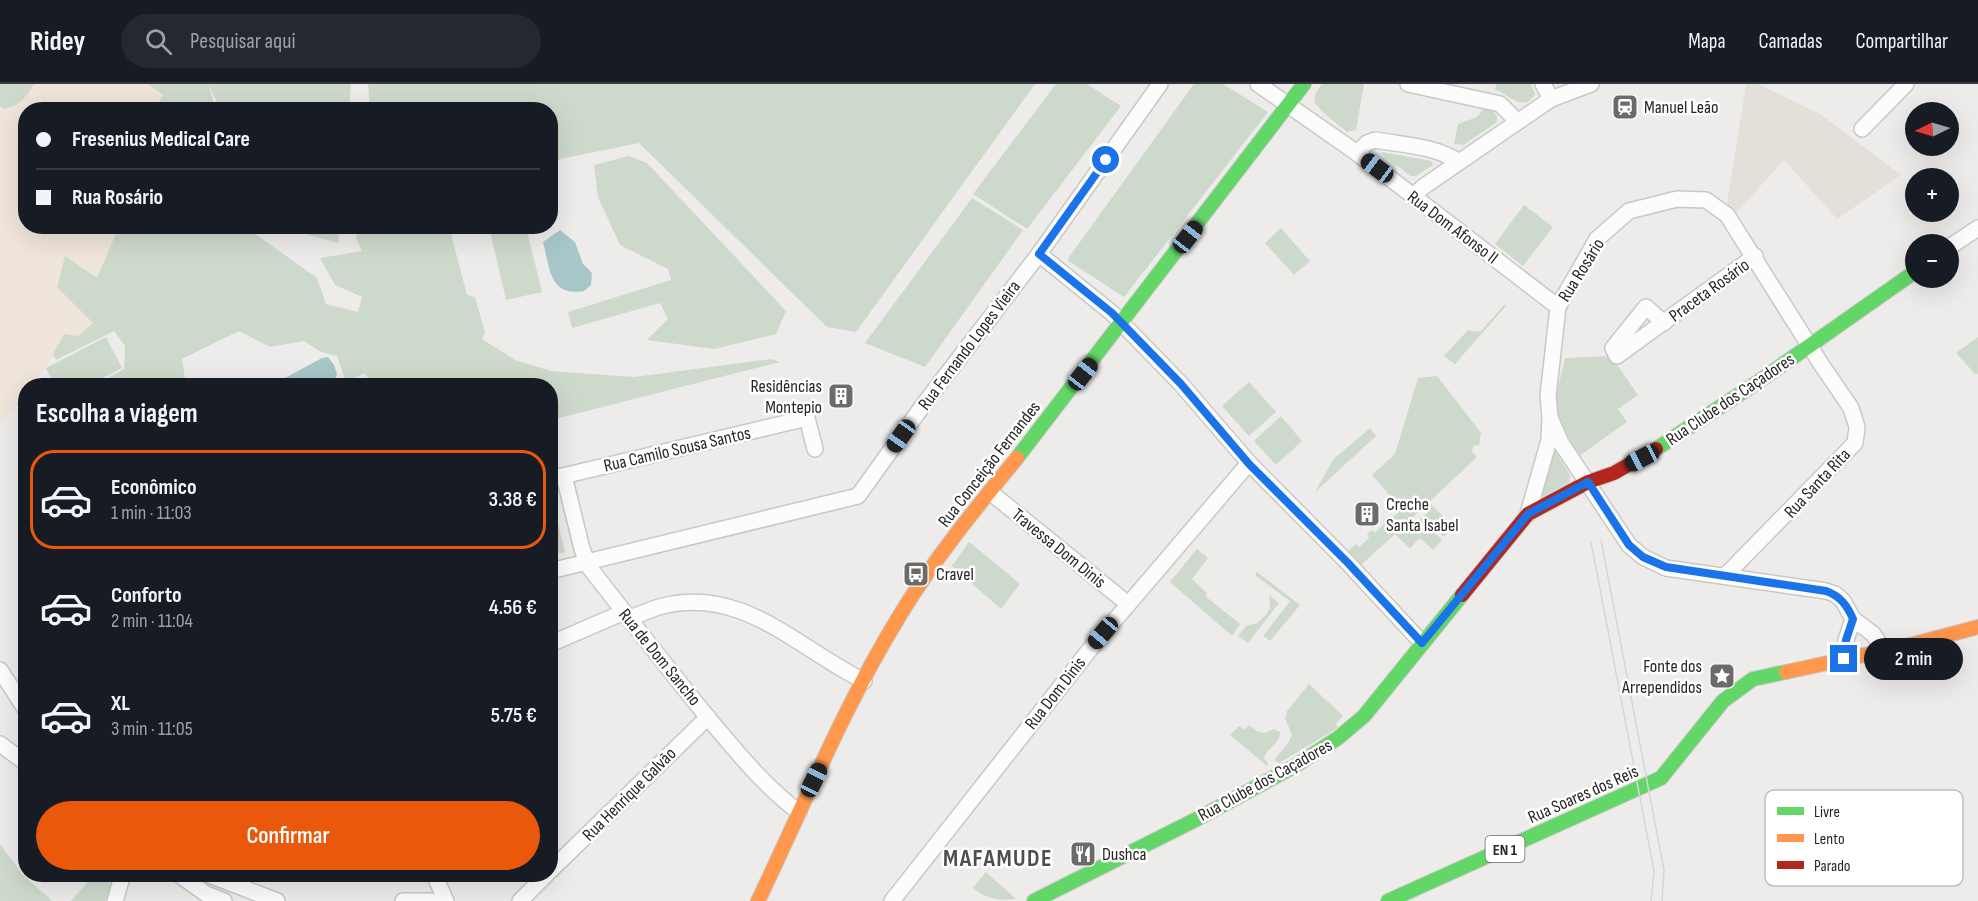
<!DOCTYPE html>
<html lang="pt">
<head>
<meta charset="utf-8">
<style>
  body { margin:0; font-family:"Sofia Sans Condensed",sans-serif; background:#242831; color:#f1f3f6; height:100vh; display:flex; flex-direction:column; font-size:22px; white-space:nowrap }
  * { box-sizing:border-box; margin:0 }
  p { font-size:20px; color:#9ea1a6 }
  .icon { flex:none; width:33px; height:33px; fill:none; stroke:currentColor; stroke-width:2; stroke-linecap:round; stroke-linejoin:round }
  .map { position:relative; flex:1; overflow:hidden }
  .panel { position:absolute; left:18px; top:294px; width:540px; height:504px; display:flex; flex-direction:column; background:#171b24; border-radius:24px; box-shadow:0 6px 24px #0002 }
  .panel>* { flex:none }
  .banner { position:absolute; left:18px; top:18px; width:540px; height:132px; border-radius:24px; box-shadow:0 6px 24px #0002; display:grid; align-content:center; height:132px; padding:0 18px; background:#171b24 }
  .needle { width:39px; rotate:265deg }
  .controls { position:absolute; left:1905px; top:18px; display:grid; gap:12px }
  .controls a { display:grid; place-items:center; width:54px; height:54px; border-radius:50%; background:#171b24; box-shadow:0 6px 24px #0002; font-size:30px }
  .end { position:absolute; width:27px; height:27px; margin:-14px; border:8px solid #1a73e8; background:#fff; box-shadow:0 0 0 3px #fff }
  .from { border-radius:50% }
  .bubble { position:absolute; height:42px; border-radius:21px; background:#171b24; box-shadow:0 6px 24px #0002; font-size:20px; font-weight:600; line-height:42px; text-align:center }
  .car { position:absolute; width:18px; height:36px; margin:-18px -9px; border-radius:8px; box-shadow:0 0 4px 2px #0007; background:linear-gradient(#222 24%,#8ab4d8 0 40%,#222 0 76%,#8ab4d8 0 86%,#222 0) }
  .banner b { display:flex; align-items:center; gap:21px; height:57px; font-size:22px }
  .banner b+b { border-top:2px solid #363941 }
  .banner i { width:15px; height:15px; background:#f1f3f6 }
  ul { padding:0; list-style:none }
  li { display:flex; align-items:center; gap:18px; height:99px; margin:0 12px 9px; padding:0 6px; border:3px solid transparent; border-radius:24px }
  li div { flex:1 }
  li b { display:block; font-size:22px }
  li em { font-style:normal; font-weight:600 }
  li.on { border-color:#ea580c }
  li>.icon { width:54px; height:54px; stroke-width:1.5 }
  h2 { padding:0 18px; font-size:27px; line-height:72px }
  .action { display:flex; gap:12px; margin-top:auto; padding:12px 18px }
  .action a { flex:1; height:69px; border-radius:36px; background:#ea580c; color:#fff; font-size:24px; font-weight:600; line-height:69px; text-align:center }
  header { display:flex; align-items:center; gap:36px; box-sizing:border-box; height:84px; padding:0 30px; background:#171b24; border-bottom:2px solid #363941 }
  header strong { font-size:28px }
  nav { display:flex; gap:33px; margin-inline-start:auto; font-size:21px }
  .search { width:420px; height:54px; background:#242831; display:flex; align-items:center; gap:15px; box-sizing:border-box; padding:0 21px; border-radius:33px; color:#9ea1a6; font-size:22px }
  .map>svg:first-child { display:block }
</style>
</head>
<body>
<header>
<strong>Ridey</strong>
<div class="search"><svg class="icon" aria-label="search" viewBox="0 0 24 24"><circle cx="10" cy="10" r="6"/><path d="M15 15l6 6"/></svg>Pesquisar aqui</div>
<nav><a>Mapa</a><a>Camadas</a><a>Compartilhar</a></nav>
</header>
<div class="map">
<svg width="1978" height="817" viewBox="0 0 1978 817">
  <rect width="100%" height="100%" fill="#edecea"/>
  <path fill="#efe5db" d="M 0,0 L 148,0 L 163,11 L 155,25 L 26,26 L 26,142 L 126,143 L 121,216 L 67,267 L 50,276 L 32,301 L 26,302 L 25,311 L 17,322 L 0,338 Z"/>
  <path fill="#e2e0d9" d="M 1746,0 L 1758,0 L 1820,30 L 1901,91 L 1837,135 L 1784,76 L 1736,129 L 1727,120 Z"/>
  <g fill="#cddacb">
    <path d="M 0,0 L 34,0 C 25,14 21,21 4,25 L 0,22 Z"/>
    <path d="M 148,0 L 351,0 L 349,25 L 220,25 L 209,1 L 215,25 L 154,26 L 163,11 Z"/>
    <path d="M 368,0 L 1035,0 L 856,248 L 827,243 L 639,59 L 551,77 L 550,26 L 370,25 Z"/>
    <path d="M 1056,0 L 1087,0 L 1121,22 L 1027,145 L 973,110 Z"/>
    <path d="M 1194,0 L 1223,0 L 1268,28 L 1124,213 L 1067,176 Z"/>
    <path d="M 1322,0 L 1364,0 L 1356,46 L 1347,48 C 1340,42 1317,25 1315,18 C 1313,11 1318,5 1322,0 Z"/>
    <path d="M 1496,0 L 1531,0 L 1535,10 C 1523,30 1509,10 1495,6 Z"/>
    <path d="M 1484,25 C 1493,26 1498,28 1497,38 L 1463,61 L 1454,60 L 1458,40 L 1477,33 Z"/>
    <path d="M 1382,68 L 1431,77 L 1433,81 L 1416,92 L 1411,92 L 1381,70 Z"/>
    <path d="M 629,72 L 647,79 L 786,227 L 776,250 L 714,265 L 647,256 L 668,235 L 660,219 L 572,244 L 568,228 L 671,196 L 668,185 L 620,161 L 598,113 L 594,81 Z"/>
    <path d="M 972,114 L 1023,146 L 925,283 L 865,259 Z"/>
    <path d="M 1524,121 L 1553,143 L 1523,182 L 1495,160 Z"/>
    <path d="M 449,142 L 467,211 L 475,213 L 485,248 L 482,255 L 515,276 L 551,287 L 634,293 L 772,275 L 780,278 L 551,336 L 550,302 L 372,301 L 365,289 L 346,298 L 337,272 L 321,268 L 304,257 L 270,263 L 239,247 L 182,275 L 186,301 L 96,301 L 124,285 L 125,262 L 114,247 L 56,276 L 53,270 L 64,250 L 79,252 L 93,239 L 57,203 L 65,172 L 97,194 L 119,143 L 251,143 L 254,149 L 317,194 L 326,220 L 358,228 L 362,213 L 335,201 L 320,174 L 362,167 L 356,154 L 358,143 Z"/>
    <path d="M 281,143 L 340,143 L 338,159 L 282,143 Z"/>
    <path d="M 489,143 L 526,143 L 542,208 L 506,216 Z"/>
    <path d="M 1281,144 L 1310,177 L 1294,191 L 1265,159 Z"/>
    <path d="M 1504,221 L 1506,222 L 1455,280 L 1444,272 L 1468,246 L 1478,248 L 1482,246 Z"/>
    <path d="M 106,253 L 122,284 L 89,301 L 55,301 L 46,284 Z"/>
    <path d="M 1978,253 L 1978,289 L 1976,291 L 1956,269 Z"/>
    <path d="M 1611,272 L 1638,311 L 1618,325 L 1627,338 L 1579,372 L 1557,332 L 1555,317 L 1565,274 Z"/>
    <path d="M 1437,292 L 1481,349 L 1479,361 L 1473,362 L 1472,368 L 1477,373 L 1429,418 L 1453,442 L 1444,453 L 1424,432 L 1429,428 L 1424,423 L 1412,434 L 1417,438 L 1422,434 L 1442,456 L 1433,466 L 1421,455 L 1418,455 L 1410,465 L 1395,450 L 1361,481 L 1348,467 L 1356,460 L 1359,463 L 1369,454 L 1367,450 L 1372,446 L 1375,449 L 1385,439 L 1383,436 L 1388,432 L 1391,435 L 1402,425 L 1372,391 L 1395,370 L 1418,294 Z"/>
    <path d="M 1249,298 L 1276,328 L 1249,352 L 1222,322 Z"/>
    <path d="M 1281,332 L 1302,357 L 1276,381 L 1254,357 Z"/>
    <path d="M 1370,344 L 1376,352 L 1315,408 L 1333,376 Z"/>
    <path d="M 1554,365 L 1570,391 L 1569,399 L 1540,414 Z"/>
    <path d="M 551,415 L 552,415 L 565,468 L 551,471 Z"/>
    <path d="M 969,458 L 1020,500 L 1001,525 L 952,482 Z"/>
    <path d="M 1197,465 L 1208,474 L 1192,495 L 1207,509 L 1205,512 L 1240,540 L 1232,552 L 1170,498 Z"/>
    <path d="M 1257,488 L 1300,521 L 1270,557 L 1263,552 L 1290,517 L 1255,491 Z"/>
    <path d="M 1269,511 L 1279,519 L 1248,559 L 1238,552 L 1246,542 L 1257,539 L 1266,531 L 1270,524 Z"/>
    <path d="M 1309,600 L 1343,632 L 1335,640 L 1338,643 L 1334,646 L 1279,679 L 1274,676 L 1288,659 L 1292,651 L 1285,634 L 1287,627 Z"/>
    <path d="M 1249,641 C 1257,648 1263,652 1273,645 L 1280,648 C 1280,660 1267,664 1264,674 L 1268,680 L 1267,682 L 1230,651 L 1239,642 L 1245,646 Z"/>
    <path d="M 0,760 L 22,790 L 52,817 L 0,817 Z"/>
    <path d="M 986,788 L 1016,815 C 998,817 987,815 973,804 Z"/>
    <path d="M 94,791 L 115,791 L 110,817 L 71,817 Z"/>
  </g>
  <g fill="#a7c6c7">
    <path d="M 560,146 L 575,158 L 583,180 L 592,189 L 591,201 L 584,207 C 549,213 550,184 543,158 Z"/>
    <path d="M 328,273 L 334,281 L 337,290 L 334,297 L 323,301 L 272,301 L 322,274 Z"/>
  </g>
  <g fill="none" stroke-linecap="round" stroke-linejoin="round">
    <g stroke="#c9c8c7" stroke-width="18">
      <g id="street">
        <path d="M 1258,0 L 1357,69 L 1558,223"/>
        <path d="M 1408,0 L 1500,20 L 1517,37"/>
        <path d="M 1551,15 L 1591,0"/>
        <path d="M 1862,45 L 1906,0"/>
        <path d="M 1357,69 L 1367,59 L 1375,56 C 1403,61 1436,62 1459,78"/>
        <path d="M 1413,112 L 1423,103 L 1551,15 L 1543,0"/>
        <path d="M 1948,164 L 1978,144"/>
        <path d="M 1039,170 L 1112,229 L 1181,300 L 1249,379 L 1348,479 L 1422,559"/>
        <path d="M 1664,239 L 1646,223 L 1613,264 L 1617,272 L 1755,172"/>
        <path d="M 1551,336 L 1561,359 L 1629,461 L 1643,473 L 1666,484 L 1826,507 L 1835,510 L 1843,517 L 1853,535 L 1873,550 L 1884,566"/>
        <path d="M 564,392 L 582,465 L 589,483 C 629,534 668,585 709,635 C 737,668 764,702 799,728"/>
        <path d="M 550,395 L 807,334 L 815,365"/>
        <path d="M 990,408 L 1128,520"/>
        <path d="M 1528,430 L 1549,356 L 1550,333 L 1548,312 L 1558,223 L 1597,155 L 1629,127 L 1677,115 L 1706,116 L 1727,131 L 1821,280 L 1851,324 L 1857,343 L 1855,359 L 1725,492"/>
        <path d="M 550,487 L 858,412 L 924,320 L 1039,170 L 1160,0"/>
        <path d="M 629,534 C 639,531 649,526 659,523 C 741,500 797,564 864,597"/>
        <path d="M 550,560 L 624,528"/>
        <path d="M 1844,575 L 1846,556 L 1853,535"/>
        <path d="M 0,586 L 26,626"/>
        <path d="M 0,660 L 26,679"/>
        <path d="M 550,787 L 708,633"/>
        <path d="M 178,790 L 206,810 L 224,817"/>
        <path d="M 207,790 L 277,817"/>
        <path d="M 437,790 L 437,797 L 446,817"/>
        <path d="M 115,817 L 123,790"/>
        <path d="M 403,817 L 431,817"/>
        <path d="M 520,817 L 547,790"/>
        <path d="M 892,817 L 1091,564 L 1249,379"/>
      </g>
    </g>
    <g stroke="#c9c8c7" stroke-width="16">
      <g id="fast">
        <path d="M 1656,365 L 1755,300 L 1916,187"/>
        <path d="M 1017,374 L 1304,0"/>
        <path d="M 1034,817 L 1197,735 L 1295,682 L 1338,654 L 1364,632 L 1462,511"/>
        <path d="M 1388,817 L 1661,694 L 1723,617 L 1753,595 L 1786,588"/>
      </g>
    </g>
    <g stroke="#c9c8c7" stroke-width="16">
      <g id="slow">
        <path d="M 1786,588 L 1910,561 L 1978,543"/>
        <path d="M 758,817 C 804,721 844,622 900,531 C 934,475 976,424 1017,374"/>
      </g>
    </g>
    <g stroke="#c9c8c7" stroke-width="16">
      <path id="jam" d="M 1462,511 L 1528,430 L 1588,398 L 1614,389 L 1656,365"/>
    </g>
    <use href="#street" stroke="#fcfcfc" stroke-width="15"/>
    <use href="#fast" stroke="#63d668" stroke-width="14"/>
    <use href="#slow" stroke="#ff974d" stroke-width="14"/>
    <use href="#jam" stroke="#b3261e" stroke-width="14"/>
    <g stroke="#d6d6d6" stroke-width="1.5">
      <path d="M 1601,456 L 1664,786 L 1662,817"/>
      <path d="M 1591,458 L 1654,787 L 1651,817"/>
    </g>
  </g>
  <g fill="none" stroke-linecap="round" stroke-linejoin="round">
    <path stroke="#1a73e8" stroke-width="8" d="M 1106,76 L 1039,170 L 1112,229 L 1181,300 L 1249,380 L 1348,479 L 1422,559 L 1528,430 L 1588,398 L 1629,461 L 1643,473 L 1666,483 L 1826,507 C 1840,512 1847,521 1853,535 L 1846,556 L 1844,575"/>
  </g>
  <defs>
    <g id="station-square" transform="scale(1.35)"><rect x="-9" y="-9" width="18" height="18" rx="4" fill="#6c6b6a" stroke="#fff"/><path d="M-3-6H3Q5-6 5-4V2Q5 4 3 4L4.5 6H3L1.5 4h-3L-3 6H-4.5L-3 4Q-5 4-5 2V-4Q-5-6-3-6ZM-3.5-4v3h7v-3ZM-3.5 1v1.5H-2V1ZM2 1v1.5H3.5V1Z" fill="#fff"/></g>
    <g id="building-square" transform="scale(1.35)"><rect x="-9" y="-9" width="18" height="18" rx="4" fill="#6c6b6a" stroke="#fff"/><path d="M-4-6H4V6H1V3H-1V6H-4ZM-2.5-4.3h1.7v1.8h-1.7ZM.8-4.3h1.7v1.8H.8ZM-2.5-1h1.7V.8h-1.7ZM.8-1h1.7V.8H.8Z" fill="#fff"/></g>
    <g id="bus-square" transform="scale(1.35)"><rect x="-9" y="-9" width="18" height="18" rx="4" fill="#6c6b6a" stroke="#fff"/><path d="M-5-6H5V4H4V6H2V4H-2V6H-4V4H-5ZM-3.5-4V0h7V-4ZM-3.5 1.2v1.5H-2V1.2ZM2 1.2v1.5H3.5V1.2Z" fill="#fff"/></g>
    <g id="sight-square" transform="scale(1.35)"><rect x="-9" y="-9" width="18" height="18" rx="4" fill="#6c6b6a" stroke="#fff"/><path d="M0-6L1.8-2.2L6-1.7L2.9 1.2L3.7 5.4L0 3.3L-3.7 5.4L-2.9 1.2L-6-1.7L-1.8-2.2Z" fill="#fff"/></g>
    <g id="restaurant-square" transform="scale(1.35)"><rect x="-9" y="-9" width="18" height="18" rx="4" fill="#6c6b6a" stroke="#fff"/><path d="M-5-6h1v4h1v-4h1v4h1v-4h1v5L-1.5 .5V6h-2V.5L-5-1ZM5-6V6H3V1.5H1.5Q1.5-4 5-6Z" fill="#fff"/></g>
  </defs>
  <g fill-rule="evenodd">
    <use href="#station-square" x="1625" y="23"/>
    <use href="#building-square" x="841" y="312"/>
    <use href="#building-square" x="1367" y="430"/>
    <use href="#bus-square" x="916" y="490"/>
    <use href="#sight-square" x="1722" y="592"/>
    <use href="#restaurant-square" x="1083" y="770"/>
  </g>
  <g text-anchor="middle" stroke-width="5" stroke-linejoin="round" paint-order="stroke">
    <rect fill="#fff" stroke="#676766" stroke-width="1.5" x="1485.5" y="752" width="39" height="26" rx="4.5"/>
    <g font-size="16" font-weight="bold" fill="#262625">
      <text x="1505" y="771">EN 1</text>
    </g>
    <g font-size="18" fill="#262625" stroke="#fff" text-anchor="start">
      <text x="1644" y="29">Manuel Leão</text>
      <text x="822" y="308" text-anchor="end">Residências<tspan x="822" dy="21">Montepio</tspan></text>
      <text x="1386" y="426">Creche<tspan x="1386" dy="21">Santa Isabel</tspan></text>
      <text x="936" y="496">Cravel</text>
      <text x="1702" y="588" text-anchor="end">Fonte dos<tspan x="1702" dy="21">Arrependidos</tspan></text>
      <text x="1102" y="776">Dushca</text>
    </g>
    <g font-size="18" fill="#262625" stroke="#fff">
      <text transform="translate(1453 143) rotate(37)" y="6">Rua Dom Afonso II</text>
      <text transform="translate(1581 186) rotate(-58)" y="6">Rua Rosário</text>
      <text transform="translate(1709 206) rotate(-36)" y="6">Praceta Rosário</text>
      <text transform="translate(969 261) rotate(-53)" y="6">Rua Fernando Lopes Vieira</text>
      <text transform="translate(1730 315) rotate(-34)" y="6">Rua Clube dos Caçadores</text>
      <text transform="translate(677 365) rotate(-13)" y="6">Rua Camilo Sousa Santos</text>
      <text transform="translate(989 380) rotate(-52)" y="6">Rua Conceição Fernandes</text>
      <text transform="translate(1817 399) rotate(-47)" y="6">Rua Santa Rita</text>
      <text transform="translate(1059 464) rotate(39)" y="6">Travessa Dom Dinis</text>
      <text transform="translate(660 573) rotate(51)" y="6">Rua de Dom Sancho</text>
      <text transform="translate(1055 609) rotate(-52)" y="6">Rua Dom Dinis</text>
      <text transform="translate(1265 696) rotate(-29)" y="6">Rua Clube dos Caçadores</text>
      <text transform="translate(629 710) rotate(-45)" y="6">Rua Henrique Galvão</text>
      <text transform="translate(1583 710) rotate(-24)" y="6">Rua Soares dos Reis</text>
    </g>
    <g font-size="24" font-weight="bold" letter-spacing="1.5" fill="#4f4e4c" stroke="#fff">
      <text x="998" y="782">MAFAMUDE</text>
    </g>
  </g>
  <rect x="1765" y="706" width="198" height="96" rx="9" fill="#fff" stroke="#bebebe" stroke-width="1.5"/>
  <rect x="1777" y="723" width="27" height="8" fill="#63d668"/>
  <rect x="1777" y="750" width="27" height="8" fill="#ff974d"/>
  <rect x="1777" y="777" width="27" height="8" fill="#b3261e"/>
  <g font-size="16" fill="#262625">
    <text x="1814" y="733">Livre</text>
    <text x="1814" y="760">Lento</text>
    <text x="1814" y="787">Parado</text>
  </g>
</svg>
<div class="controls">
<a><svg class="needle" viewBox="-14 -14 28 28"><path d="M0-13l5 13h-10z" fill="#e53935"/><path d="M0 13l5-13h-10z" fill="#9ea1a6"/></svg></a>
<a>+</a>
<a>−</a>
</div>
<i class="end from" style="left:1106px;top:76px"></i>
<i class="end" style="left:1844px;top:575px"></i>
<div class="bubble" style="left:1864px;top:554px;width:99px">2 min</div>
<i class="car" style="left:1377px;top:84px;rotate:307deg"></i>
<i class="car" style="left:1188px;top:153px;rotate:38deg"></i>
<i class="car" style="left:1083px;top:290px;rotate:38deg"></i>
<i class="car" style="left:901px;top:352px;rotate:215deg"></i>
<i class="car" style="left:1642px;top:374px;rotate:242deg"></i>
<i class="car" style="left:1103px;top:549px;rotate:220deg"></i>
<i class="car" style="left:814px;top:696px;rotate:26deg"></i>
<div class="banner">
<b><i class="from"></i>Fresenius Medical Care</b>
<b><i></i>Rua Rosário</b>
</div>
<section class="panel">
<h2>Escolha a viagem</h2>
<ul>
<li class="on"><svg class="icon" aria-label="car" viewBox="0 0 24 24"><path d="M5 17H2v-5l4-1 3-4h7l3 4 3 1v5h-3M9 17h6M6 11h13"/><circle cx="7" cy="17" r="2"/><circle cx="17" cy="17" r="2"/></svg><div><b>Econômico</b><p>1 min · 11:03</p></div><em>3.38 €</em></li>
<li><svg class="icon" aria-label="car" viewBox="0 0 24 24"><path d="M5 17H2v-5l4-1 3-4h7l3 4 3 1v5h-3M9 17h6M6 11h13"/><circle cx="7" cy="17" r="2"/><circle cx="17" cy="17" r="2"/></svg><div><b>Conforto</b><p>2 min · 11:04</p></div><em>4.56 €</em></li>
<li><svg class="icon" aria-label="car" viewBox="0 0 24 24"><path d="M5 17H2v-5l4-1 3-4h7l3 4 3 1v5h-3M9 17h6M6 11h13"/><circle cx="7" cy="17" r="2"/><circle cx="17" cy="17" r="2"/></svg><div><b>XL</b><p>3 min · 11:05</p></div><em>5.75 €</em></li>
</ul>
<div class="action"><a>Confirmar</a></div>
</section>
</div>
</body>
</html>
